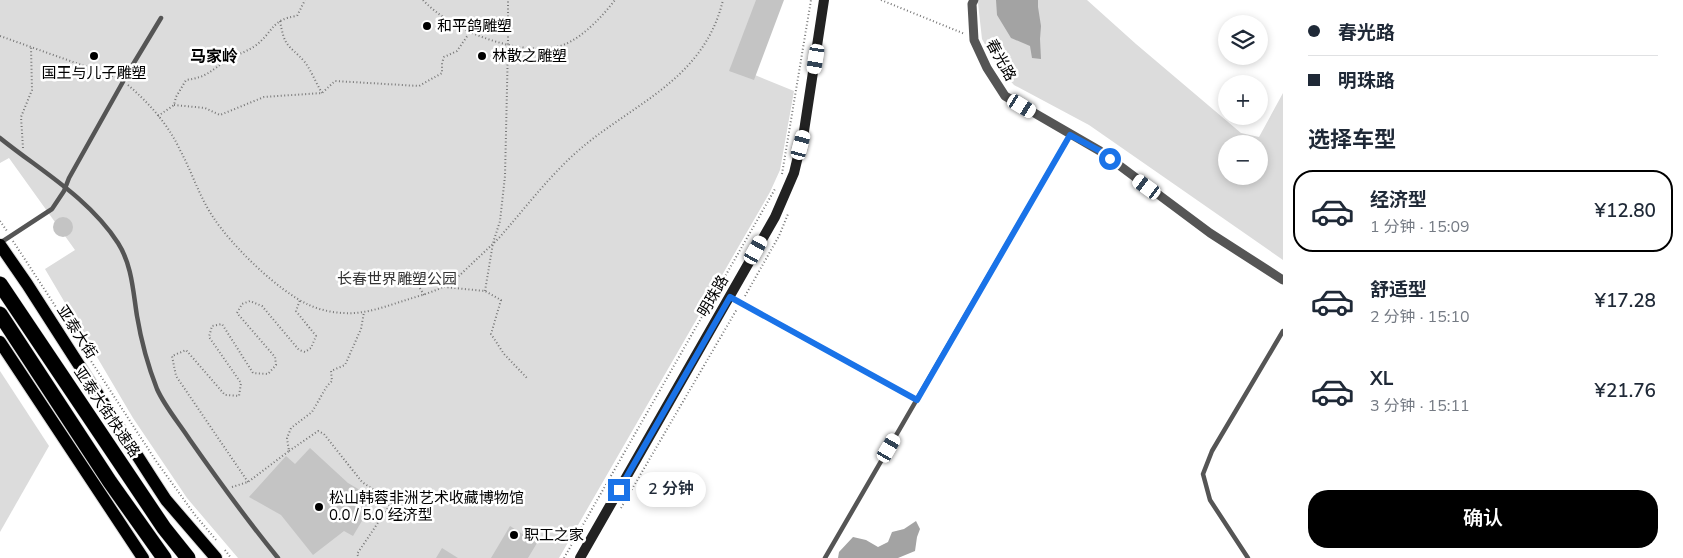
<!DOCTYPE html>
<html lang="zh">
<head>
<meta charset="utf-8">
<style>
  body { margin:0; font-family:"Nunito Sans","Noto Sans SC",sans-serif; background:#f2f2f3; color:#1f2937; height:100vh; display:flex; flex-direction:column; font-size:19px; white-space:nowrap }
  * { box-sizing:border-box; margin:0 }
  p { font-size:16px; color:#747a83 }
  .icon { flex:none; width:28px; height:28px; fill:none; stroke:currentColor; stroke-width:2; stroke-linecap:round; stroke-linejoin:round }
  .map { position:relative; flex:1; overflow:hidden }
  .panel { display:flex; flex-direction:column; background:#fff; width:400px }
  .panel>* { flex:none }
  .top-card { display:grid; align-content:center; height:110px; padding:0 25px; background:#fff }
  .controls { position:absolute; left:1218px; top:15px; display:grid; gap:10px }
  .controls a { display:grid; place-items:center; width:50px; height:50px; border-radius:50%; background:#fff; box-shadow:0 2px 8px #0003; font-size:25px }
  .end { position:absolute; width:22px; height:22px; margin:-11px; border:6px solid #1a73e8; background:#fff; box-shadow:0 0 0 2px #fff }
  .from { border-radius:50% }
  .bubble { position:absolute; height:35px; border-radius:18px; background:#fff; box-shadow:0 2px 8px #0003; font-size:16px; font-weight:600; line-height:35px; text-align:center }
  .car { position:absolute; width:15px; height:30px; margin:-15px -8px; border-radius:6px; box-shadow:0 0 4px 1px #0007; background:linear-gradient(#fff 24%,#345 0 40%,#fff 0 76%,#345 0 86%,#fff 0) }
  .top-card b { display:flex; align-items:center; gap:18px; height:48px; font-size:19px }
  .top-card b+b { border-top:1px solid #e0e1e3 }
  .top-card i { width:12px; height:12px; background:#1f2937 }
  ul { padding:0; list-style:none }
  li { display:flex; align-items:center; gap:15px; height:82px; margin:0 10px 8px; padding:0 15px; border:2px solid transparent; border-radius:20px }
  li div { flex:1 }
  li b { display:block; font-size:19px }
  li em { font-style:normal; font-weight:600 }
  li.active { border-color:#000 }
  li>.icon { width:45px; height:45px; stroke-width:1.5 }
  h2 { padding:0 25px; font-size:22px; line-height:60px }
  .primary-button { display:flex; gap:10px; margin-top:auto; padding:10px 25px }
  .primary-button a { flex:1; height:58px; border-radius:20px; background:#000; color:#fff; font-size:20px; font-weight:600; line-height:58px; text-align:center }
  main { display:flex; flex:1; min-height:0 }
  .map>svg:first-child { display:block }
</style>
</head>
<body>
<main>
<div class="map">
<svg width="1283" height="558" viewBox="0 0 1283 558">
  <rect width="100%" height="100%" fill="#fff"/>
  <g fill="#dcdcdc" fill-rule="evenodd">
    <path d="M 0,0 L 773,0 L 745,71 L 794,91 L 780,170 L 770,192 L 559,558 L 238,558 L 187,498 L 133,418 L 45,269 L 75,250 L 9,158 L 0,163 Z"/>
    <path d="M 979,0 L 1087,0 L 1136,44 L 1241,133 L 1259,137 L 1283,93 L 1283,260 L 1089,125 L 1014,85 L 997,66 L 982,39 L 978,3 ZM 1226,144 L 1259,144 L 1259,176 L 1226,176 Z"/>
    <path d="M 0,371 L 49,446 L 0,532 Z"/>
  </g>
  <g fill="#a3a3a3">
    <path d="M 996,0 L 1038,0 L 1038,7 L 1041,26 L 1040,39 L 1041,59 L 1032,58 L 1030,46 L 1011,38 L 997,15 Z"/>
    <path d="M 916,521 L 920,529 L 917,537 L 915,551 L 898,558 L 838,558 L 839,552 L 853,537 L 866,540 L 878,547 L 888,542 L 892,532 L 904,529 Z"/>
  </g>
  <g fill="#c4c4c4">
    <path d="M 756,0 L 784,0 L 754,80 L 729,71 Z"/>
    <circle cx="63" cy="227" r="10"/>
    <path d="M 310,448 L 348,483 L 375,499 L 353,536 L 344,531 L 313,555 L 281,515 L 249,497 L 286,456 L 295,464 Z"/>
    <path d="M 510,526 L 537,543 L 528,558 L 491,558 Z"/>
    <path d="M 442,548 L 458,558 L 436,558 Z"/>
  </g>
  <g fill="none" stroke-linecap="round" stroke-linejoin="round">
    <g stroke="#dbdbdb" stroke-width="14">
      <g id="primary">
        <path d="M 0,245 L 27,284 L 151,477 L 166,500 L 216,558"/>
        <path d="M 0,342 L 143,558"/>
      </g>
    </g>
    <g stroke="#dbdbdb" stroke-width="16">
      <g id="highway">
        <path d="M 0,284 L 164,528 L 188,558"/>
        <path d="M 0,314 L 110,482 L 164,558"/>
      </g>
    </g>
    <g stroke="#777" stroke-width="2" stroke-dasharray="1 2.5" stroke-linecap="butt">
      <path d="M 423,0 C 451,30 514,55 556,47 C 578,43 602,17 615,0"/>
      <path d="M 881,0 L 965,34"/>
      <path d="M 280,21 C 285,48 287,43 304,61 C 311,70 316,83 322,93"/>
      <path d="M 0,36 L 118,78"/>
      <path d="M 128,85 C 149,103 168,124 180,150 C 192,172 199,196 213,217 C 232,246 278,291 309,305 C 322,311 339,314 354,313 C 371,312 387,306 403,301 C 418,296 436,292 450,283 C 460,276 469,266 478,258 C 487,249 497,241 505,231 C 524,209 542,186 563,165 C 619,107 702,88 723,0"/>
      <path d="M 174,105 L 205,108 L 220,115 L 264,97 L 322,93 L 335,81 L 419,86 L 442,73 L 442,63 L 444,57 L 457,51 L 470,32"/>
      <path d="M 158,116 L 174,105 L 176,97 L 186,80 C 208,77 210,71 227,60 C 236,55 246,52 255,46 C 273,33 271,19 297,16 L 305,0"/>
      <path d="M 23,148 L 21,117 L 32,90 L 31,47"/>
      <path d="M 782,174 L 811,0"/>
      <path d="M 0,221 L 7,231"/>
      <path d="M 13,241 L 156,461 L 195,515 L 217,541"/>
      <path d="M 411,273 L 424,295"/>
      <path d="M 444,287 L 485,291 L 501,300 L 491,334 L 504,354 L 527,378"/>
      <path d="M 485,291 L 493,243 L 500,221 L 505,176 L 508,45 L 508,0"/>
      <path d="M 745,296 L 779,236 L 788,214"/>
      <path d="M 289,451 L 318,431 L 324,434 L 362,482 L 392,502 L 357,554 L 359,558"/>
      <path d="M 248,482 L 176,376 L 172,356 L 186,350 L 225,395 L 239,396 L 241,383 L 209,337 L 212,326 L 222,324 L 253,373 L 268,374 L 276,365 L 275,357 L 237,313 L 242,304 L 250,301 L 262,306 L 299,350 L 305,352 L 311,348 L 316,336 L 296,311 L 300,300"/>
      <path d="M 232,487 L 248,482 L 289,451 L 287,438 L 291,428 L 312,412 L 327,386 L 332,381 L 331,371 L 345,365 L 361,329 L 364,312"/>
      <path d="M 621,508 L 737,309"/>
      <path d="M 225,550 L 231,558"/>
      <path d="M 564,558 L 775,189"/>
    </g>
    <g stroke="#555" stroke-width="4.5">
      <path d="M 0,138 C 41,171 89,198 118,243 C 132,265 133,291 137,316 C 141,340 148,366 157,389 C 165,407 179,423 190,440 C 218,480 247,520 278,558"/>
      <path d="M 0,243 L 52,209 L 64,191 L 69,178 L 129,71 L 161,18"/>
      <path d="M 730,297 L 917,400"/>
      <path d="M 825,558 L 1070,135"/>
      <path d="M 1248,558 L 1210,500 L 1203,474 L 1212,451 L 1283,331"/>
    </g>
    <path stroke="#555" stroke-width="9" d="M 974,0 L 972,4 L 974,40 L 987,68 L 1005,96 L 1100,151 L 1210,233 L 1283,280"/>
    <path stroke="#222" stroke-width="10" d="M 580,558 L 775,217 L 794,173 L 804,131 L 824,0"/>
    <use href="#primary" stroke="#000" stroke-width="12"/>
    <use href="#highway" stroke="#000" stroke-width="15"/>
  </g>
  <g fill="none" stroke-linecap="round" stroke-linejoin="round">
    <path stroke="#1a73e8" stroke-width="6" d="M 619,490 L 730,297 L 917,400 L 1070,135 L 1100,151 L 1110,159"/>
  </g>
  <g fill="#000" stroke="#fff" stroke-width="2">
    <circle cx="427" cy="26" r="5"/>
    <circle cx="94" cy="56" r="5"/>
    <circle cx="482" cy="56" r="5"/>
    <circle cx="319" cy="507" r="5"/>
    <circle cx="514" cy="535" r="5"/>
  </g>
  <g text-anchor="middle" stroke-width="5" stroke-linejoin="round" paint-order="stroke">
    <g font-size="15" fill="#000" stroke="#fff" text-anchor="start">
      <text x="437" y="31">和平鸽雕塑</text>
      <text x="492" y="61">林散之雕塑</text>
      <text x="94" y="78" text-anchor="middle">国王与儿子雕塑</text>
      <text x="329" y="503">松山韩蓉非洲艺术收藏博物馆<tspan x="329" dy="17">0.0 / 5.0 经济型</tspan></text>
      <text x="524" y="540">职工之家</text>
    </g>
    <g font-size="15" fill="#000" stroke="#fff">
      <text transform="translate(1001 60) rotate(61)" y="5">春光路</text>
      <text transform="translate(713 296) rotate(-60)" y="5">明珠路</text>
      <text transform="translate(77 332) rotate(57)" y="5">亚泰大街</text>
      <text transform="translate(107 412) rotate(56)" y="5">亚泰大街快速路</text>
    </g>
    <g font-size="15" fill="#333" stroke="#fff">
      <text x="397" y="284">长春世界雕塑公园</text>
    </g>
    <g font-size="16" font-weight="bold" fill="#000" stroke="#fff">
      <text x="214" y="62">马家岭</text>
    </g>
  </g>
</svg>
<div class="controls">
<a><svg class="icon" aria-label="layers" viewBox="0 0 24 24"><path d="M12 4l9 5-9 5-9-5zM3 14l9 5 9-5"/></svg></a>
<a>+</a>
<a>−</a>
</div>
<i class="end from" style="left:1110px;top:159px"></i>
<i class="end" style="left:619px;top:490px"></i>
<div class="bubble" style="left:636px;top:472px;width:70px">2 分钟</div>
<i class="car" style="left:816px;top:59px;rotate:189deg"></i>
<i class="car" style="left:1022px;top:106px;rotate:121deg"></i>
<i class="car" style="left:801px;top:145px;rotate:15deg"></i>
<i class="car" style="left:1147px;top:187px;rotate:306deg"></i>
<i class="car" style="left:756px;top:250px;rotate:29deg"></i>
<i class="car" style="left:889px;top:448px;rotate:30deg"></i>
</div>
<section class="panel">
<div class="top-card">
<b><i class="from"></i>春光路</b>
<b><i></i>明珠路</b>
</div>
<h2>选择车型</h2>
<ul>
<li class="active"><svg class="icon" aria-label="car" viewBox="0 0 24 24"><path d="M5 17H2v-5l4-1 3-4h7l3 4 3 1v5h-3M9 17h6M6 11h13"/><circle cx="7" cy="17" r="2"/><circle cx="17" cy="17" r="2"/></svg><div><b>经济型</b><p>1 分钟 · 15:09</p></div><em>¥12.80</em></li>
<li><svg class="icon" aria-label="car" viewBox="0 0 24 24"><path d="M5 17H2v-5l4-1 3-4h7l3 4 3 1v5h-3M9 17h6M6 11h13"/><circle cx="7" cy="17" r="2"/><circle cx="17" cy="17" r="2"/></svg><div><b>舒适型</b><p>2 分钟 · 15:10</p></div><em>¥17.28</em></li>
<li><svg class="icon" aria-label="car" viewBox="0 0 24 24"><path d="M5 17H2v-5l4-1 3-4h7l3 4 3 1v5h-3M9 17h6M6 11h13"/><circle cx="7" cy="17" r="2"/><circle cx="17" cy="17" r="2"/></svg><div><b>XL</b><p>3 分钟 · 15:11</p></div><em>¥21.76</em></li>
</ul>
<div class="primary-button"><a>确认</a></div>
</section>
</main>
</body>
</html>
